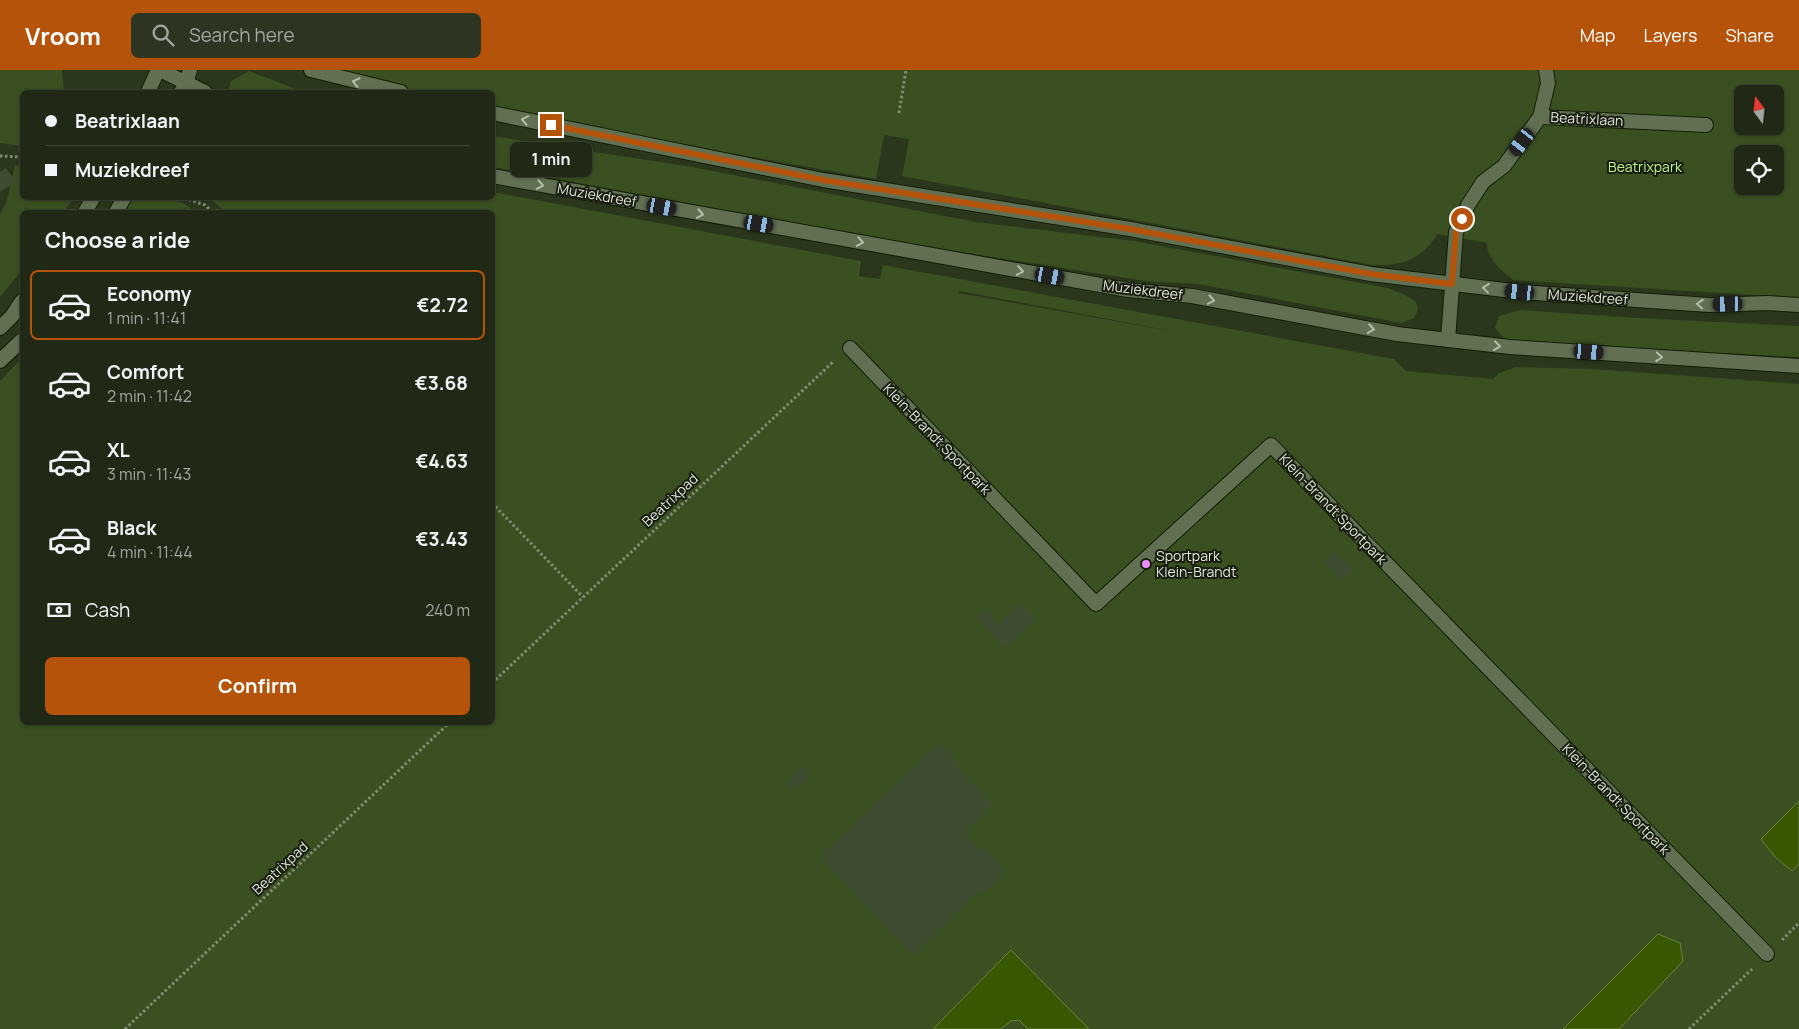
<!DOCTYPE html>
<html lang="en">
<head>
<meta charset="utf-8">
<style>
  body { margin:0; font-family:Manrope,sans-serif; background:#2d3522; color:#f1f3f6; height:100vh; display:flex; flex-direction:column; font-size:19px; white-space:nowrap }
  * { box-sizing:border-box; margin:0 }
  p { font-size:16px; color:#a2a6a0 }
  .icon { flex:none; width:28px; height:28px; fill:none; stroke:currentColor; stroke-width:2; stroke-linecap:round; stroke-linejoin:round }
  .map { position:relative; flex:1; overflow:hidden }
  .drawer { position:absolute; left:20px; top:140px; width:475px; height:515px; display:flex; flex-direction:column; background:#202915; border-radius:8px; box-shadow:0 1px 4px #0004,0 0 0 1px #3d4534 }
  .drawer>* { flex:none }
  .guide { position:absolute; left:20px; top:20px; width:475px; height:110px; border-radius:8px; box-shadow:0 1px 4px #0004,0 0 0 1px #3d4534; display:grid; align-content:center; height:110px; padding:0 25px; background:#202915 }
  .needle { width:32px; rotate:345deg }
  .tools { position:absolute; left:1734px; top:15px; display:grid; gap:10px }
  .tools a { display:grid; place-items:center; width:50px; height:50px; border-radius:8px; background:#202915; box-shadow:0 1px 4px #0004,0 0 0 1px #3d4534; font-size:25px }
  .end { position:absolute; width:22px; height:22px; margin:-11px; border:6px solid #b45309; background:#fff; box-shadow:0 0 0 2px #fff }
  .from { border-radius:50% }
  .bubble { position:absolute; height:35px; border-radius:8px; background:#202915; box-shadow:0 1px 4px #0004,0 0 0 1px #3d4534; font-size:16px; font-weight:700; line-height:35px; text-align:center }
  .car { position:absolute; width:15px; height:30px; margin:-15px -8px; border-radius:6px; box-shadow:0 0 4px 1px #0007; background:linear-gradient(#222 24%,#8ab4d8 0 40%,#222 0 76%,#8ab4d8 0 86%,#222 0) }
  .guide b { display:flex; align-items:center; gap:18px; height:48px; font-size:19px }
  .guide b+b { border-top:1px solid #3d4534 }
  .guide i { width:12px; height:12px; background:#f1f3f6 }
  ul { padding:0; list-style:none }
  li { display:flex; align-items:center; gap:15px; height:70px; margin:0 10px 8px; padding:0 15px; border:2px solid transparent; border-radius:8px }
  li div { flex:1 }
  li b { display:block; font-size:19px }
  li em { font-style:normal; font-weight:700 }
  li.current { border-color:#b45309 }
  li>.icon { width:45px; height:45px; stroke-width:1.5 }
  h2 { padding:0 25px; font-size:22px; line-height:60px }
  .pay { display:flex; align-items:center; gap:12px; height:55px; padding:0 25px; font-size:19px }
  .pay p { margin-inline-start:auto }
  .button { display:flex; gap:10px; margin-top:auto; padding:10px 25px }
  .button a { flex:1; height:58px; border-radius:8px; background:#b45309; color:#fff; font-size:20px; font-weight:700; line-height:58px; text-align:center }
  header { display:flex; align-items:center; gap:30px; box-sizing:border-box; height:70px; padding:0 25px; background:#b45309; color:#fff }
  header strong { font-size:24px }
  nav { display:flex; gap:28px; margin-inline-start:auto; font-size:18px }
  .search { width:350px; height:45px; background:#2d3522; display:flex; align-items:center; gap:12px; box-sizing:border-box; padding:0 18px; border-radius:8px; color:#a2a6a0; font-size:19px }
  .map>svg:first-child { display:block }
</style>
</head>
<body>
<header>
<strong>Vroom</strong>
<div class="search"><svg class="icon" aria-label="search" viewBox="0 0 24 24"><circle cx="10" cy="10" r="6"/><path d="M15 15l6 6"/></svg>Search here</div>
<nav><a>Map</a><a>Layers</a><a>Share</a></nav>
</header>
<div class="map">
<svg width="1799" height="959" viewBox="0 0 1799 959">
  <rect width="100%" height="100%" fill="#2a371c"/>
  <g fill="#3a5021" fill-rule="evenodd">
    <path d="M 0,0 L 62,0 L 64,22 L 22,22 L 22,76 L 0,73 Z"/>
    <path d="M 310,0 L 1799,0 L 1799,228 L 1513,210 C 1503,202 1486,188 1487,173 L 1438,164 C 1420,190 1403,196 1373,195 L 902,106 L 909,69 L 884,65 L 876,109 L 493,41 L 492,22 L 395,22 ZM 1742,24 L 1775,24 L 1775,56 L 1742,56 ZM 1742,84 L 1775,84 L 1775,116 L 1742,116 Z"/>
    <path d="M 249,1 L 304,22 L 228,22 L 231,11 Z"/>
    <path d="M 492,66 L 692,97 L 976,152 L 1134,171 L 1388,218 L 1403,224 L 1416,232 L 1418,240 L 1414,248 L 1401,253 L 1198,214 L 1145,211 L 890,171 L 493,97 Z"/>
    <path d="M 15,95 L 22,96 L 22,128 L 73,128 L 64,142 L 22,142 L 22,200 L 0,227 L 0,144 L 7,130 Z"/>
    <path d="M 493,122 L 861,191 L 859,206 L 880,209 L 883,195 L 1394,289 L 1406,301 L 1493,309 L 1499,303 L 1516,297 L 1592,299 L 1799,314 L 1799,959 L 0,959 L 0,311 L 22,288 L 22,652 L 492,652 L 492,142 L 226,142 L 209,128 L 492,128 ZM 960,221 L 1182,263 L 958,223 Z"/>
    <path d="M 131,128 C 156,128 176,124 195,142 L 124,142 Z"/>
    <path d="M 1519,240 L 1637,248 L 1799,256 L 1799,287 L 1514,272 L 1504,268 L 1495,258 L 1499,246 Z"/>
  </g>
  <g fill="#375700" stroke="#698240">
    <path d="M 1799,731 L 1799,794 L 1792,801 L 1775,787 L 1761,769 Z"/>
    <path d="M 1658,864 L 1680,873 L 1683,891 L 1619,959 L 1563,959 Z"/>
    <path d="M 1011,880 L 1089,959 L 1028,959 L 1019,950 L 1011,951 L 1001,959 L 933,959 Z"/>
  </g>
  <g fill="#3e4c31">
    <path d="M 6,98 L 16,112 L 0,122 L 0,102 Z"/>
    <path d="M 1334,481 L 1352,499 L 1341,510 L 1324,492 Z"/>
    <path d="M 1021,532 L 1036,549 L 1005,578 L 976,547 L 985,539 L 999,553 Z"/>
    <path d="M 939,673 L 959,693 L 956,696 L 993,735 L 964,762 L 982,781 L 984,778 L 1006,801 L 984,823 L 980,820 L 913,885 L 820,787 Z"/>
    <path d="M 802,697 L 810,705 L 794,721 L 786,713 Z"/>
  </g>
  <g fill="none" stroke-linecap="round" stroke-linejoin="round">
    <g stroke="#121e05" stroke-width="16">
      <path id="service" d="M 850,278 L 1096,534 L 1271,375 L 1767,884"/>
    </g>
    <g stroke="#121e05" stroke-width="16">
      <g id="minor">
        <path d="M 1540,47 L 1548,13 L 1546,0"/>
        <path d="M 1448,270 L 1456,162 L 1468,135 L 1483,112 L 1504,96 L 1540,47 L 1706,55"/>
      </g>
    </g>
    <g stroke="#121e05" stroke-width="16">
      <g id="tertiary">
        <path d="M 148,22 L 158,0"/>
        <path d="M 181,22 L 186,14 L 190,0"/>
        <path d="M 85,142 L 93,128"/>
        <path d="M 116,142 L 124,128"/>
        <path d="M 0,258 L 12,246 L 22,231"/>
        <path d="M 0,291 L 22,270"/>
      </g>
    </g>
    <g stroke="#121e05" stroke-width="16">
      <g id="secondary">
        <path d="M 160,0 L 205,22"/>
        <path d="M 311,0 L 401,22"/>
        <path d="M 492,43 L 823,110 L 1130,159 L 1371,204 L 1521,222 L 1709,235 L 1767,233 L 1799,235"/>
        <path d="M 492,106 L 1128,220 L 1192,226 L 1397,264 L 1510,277 L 1799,296"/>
      </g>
    </g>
    <g stroke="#818b76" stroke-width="3" stroke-dasharray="2.5 2.5" stroke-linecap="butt">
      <path d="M 899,43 L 906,0"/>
      <path d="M 0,86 L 22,87"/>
      <path d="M 184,128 L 205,135 L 212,142"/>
      <path d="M 492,433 L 583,527"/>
      <path d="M 492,613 L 834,291"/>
      <path d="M 1782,870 L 1799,853"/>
      <path d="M 125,959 L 450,652"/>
      <path d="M 1689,959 L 1752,899"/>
    </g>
    <use href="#service" stroke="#617053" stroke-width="14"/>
    <use href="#minor" stroke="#617053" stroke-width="14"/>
    <use href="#tertiary" stroke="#617053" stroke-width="14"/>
    <use href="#secondary" stroke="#617053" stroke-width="14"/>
  </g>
  <defs><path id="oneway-chevron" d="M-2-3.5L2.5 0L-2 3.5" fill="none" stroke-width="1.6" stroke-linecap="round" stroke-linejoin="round" transform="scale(1.25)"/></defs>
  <g stroke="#b3bda9">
    <use href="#oneway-chevron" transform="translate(356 12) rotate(-166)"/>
    <use href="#oneway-chevron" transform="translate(525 50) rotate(-169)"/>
    <use href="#oneway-chevron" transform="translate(540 115) rotate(10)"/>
    <use href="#oneway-chevron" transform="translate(700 144) rotate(10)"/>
    <use href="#oneway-chevron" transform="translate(860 172) rotate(10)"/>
    <use href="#oneway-chevron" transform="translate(1020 201) rotate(10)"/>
    <use href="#oneway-chevron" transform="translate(1486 218) rotate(-173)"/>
    <use href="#oneway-chevron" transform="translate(1211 230) rotate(11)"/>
    <use href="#oneway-chevron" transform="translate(1700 234) rotate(-176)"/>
    <use href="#oneway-chevron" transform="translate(1371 259) rotate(9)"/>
    <use href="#oneway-chevron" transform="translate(1497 276) rotate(7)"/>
    <use href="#oneway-chevron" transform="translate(1659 287) rotate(4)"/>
  </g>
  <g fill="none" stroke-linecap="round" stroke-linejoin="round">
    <path stroke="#b45309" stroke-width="6" d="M 551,55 L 823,110 L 1130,159 L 1371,204 L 1452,214 L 1456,162 L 1462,149"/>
  </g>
  <circle fill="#e98dfe" stroke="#161c10" stroke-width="2" cx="1146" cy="494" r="5"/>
  <g text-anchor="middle" stroke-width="4" stroke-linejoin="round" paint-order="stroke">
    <g font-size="14" fill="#dfe7d7" stroke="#161c10">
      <text transform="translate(1587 49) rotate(3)" y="5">Beatrixlaan</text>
      <text transform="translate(597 125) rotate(10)" y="5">Muziekdreef</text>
      <text transform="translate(1143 220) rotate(7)" y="5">Muziekdreef</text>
      <text transform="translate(1588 227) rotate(4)" y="5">Muziekdreef</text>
      <text transform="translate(937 369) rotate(46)" y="5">Klein-Brandt Sportpark</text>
      <text transform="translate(670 430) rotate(-43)" y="5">Beatrixpad</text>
      <text transform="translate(1333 439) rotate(46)" y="5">Klein-Brandt Sportpark</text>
      <text transform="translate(1616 729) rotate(46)" y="5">Klein-Brandt Sportpark</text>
      <text transform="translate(280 798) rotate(-43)" y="5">Beatrixpad</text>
    </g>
    <g font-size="14" fill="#c0f38a" stroke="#161c10">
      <text x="1645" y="102">Beatrixpark</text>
    </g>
    <g font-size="14" fill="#dfe7d7" stroke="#161c10" text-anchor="start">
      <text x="1156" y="491">Sportpark<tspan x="1156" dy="16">Klein-Brandt</tspan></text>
    </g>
  </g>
</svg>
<div class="tools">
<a><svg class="needle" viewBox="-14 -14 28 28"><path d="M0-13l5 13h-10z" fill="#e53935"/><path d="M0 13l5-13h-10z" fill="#a2a6a0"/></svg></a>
<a><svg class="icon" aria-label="locate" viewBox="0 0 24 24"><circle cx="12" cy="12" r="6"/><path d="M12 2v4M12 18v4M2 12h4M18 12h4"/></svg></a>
</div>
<i class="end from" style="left:1462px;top:149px"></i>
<i class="end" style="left:551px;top:55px"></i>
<div class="bubble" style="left:510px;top:72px;width:82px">1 min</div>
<i class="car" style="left:1522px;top:72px;rotate:217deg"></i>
<i class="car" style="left:662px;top:137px;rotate:100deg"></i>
<i class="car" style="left:759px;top:154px;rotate:100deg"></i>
<i class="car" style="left:1050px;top:206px;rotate:100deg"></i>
<i class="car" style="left:1520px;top:222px;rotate:276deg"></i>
<i class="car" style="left:1728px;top:234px;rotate:269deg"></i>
<i class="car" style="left:1589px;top:282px;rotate:94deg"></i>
<div class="guide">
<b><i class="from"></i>Beatrixlaan</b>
<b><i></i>Muziekdreef</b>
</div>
<section class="drawer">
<h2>Choose a ride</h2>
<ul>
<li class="current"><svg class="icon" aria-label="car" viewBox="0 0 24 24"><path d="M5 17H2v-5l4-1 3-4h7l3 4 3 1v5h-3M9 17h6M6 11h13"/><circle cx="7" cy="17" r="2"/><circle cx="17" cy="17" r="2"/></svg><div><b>Economy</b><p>1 min · 11:41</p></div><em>€2.72</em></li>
<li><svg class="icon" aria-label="car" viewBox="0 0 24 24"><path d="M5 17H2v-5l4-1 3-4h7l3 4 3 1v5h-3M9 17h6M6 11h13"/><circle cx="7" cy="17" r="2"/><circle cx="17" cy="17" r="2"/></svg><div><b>Comfort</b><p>2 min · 11:42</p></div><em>€3.68</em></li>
<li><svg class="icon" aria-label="car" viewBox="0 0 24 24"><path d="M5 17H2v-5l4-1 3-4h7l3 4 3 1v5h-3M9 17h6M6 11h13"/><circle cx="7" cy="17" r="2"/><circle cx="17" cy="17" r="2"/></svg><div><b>XL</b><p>3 min · 11:43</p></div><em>€4.63</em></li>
<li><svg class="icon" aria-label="car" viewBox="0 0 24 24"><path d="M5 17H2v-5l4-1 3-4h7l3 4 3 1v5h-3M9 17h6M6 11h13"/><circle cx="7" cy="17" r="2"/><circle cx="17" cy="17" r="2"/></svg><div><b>Black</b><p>4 min · 11:44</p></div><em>€3.43</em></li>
</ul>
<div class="pay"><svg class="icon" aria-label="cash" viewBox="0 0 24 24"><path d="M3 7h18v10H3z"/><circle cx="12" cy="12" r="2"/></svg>Cash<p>240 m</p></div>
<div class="button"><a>Confirm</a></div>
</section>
</div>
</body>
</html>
